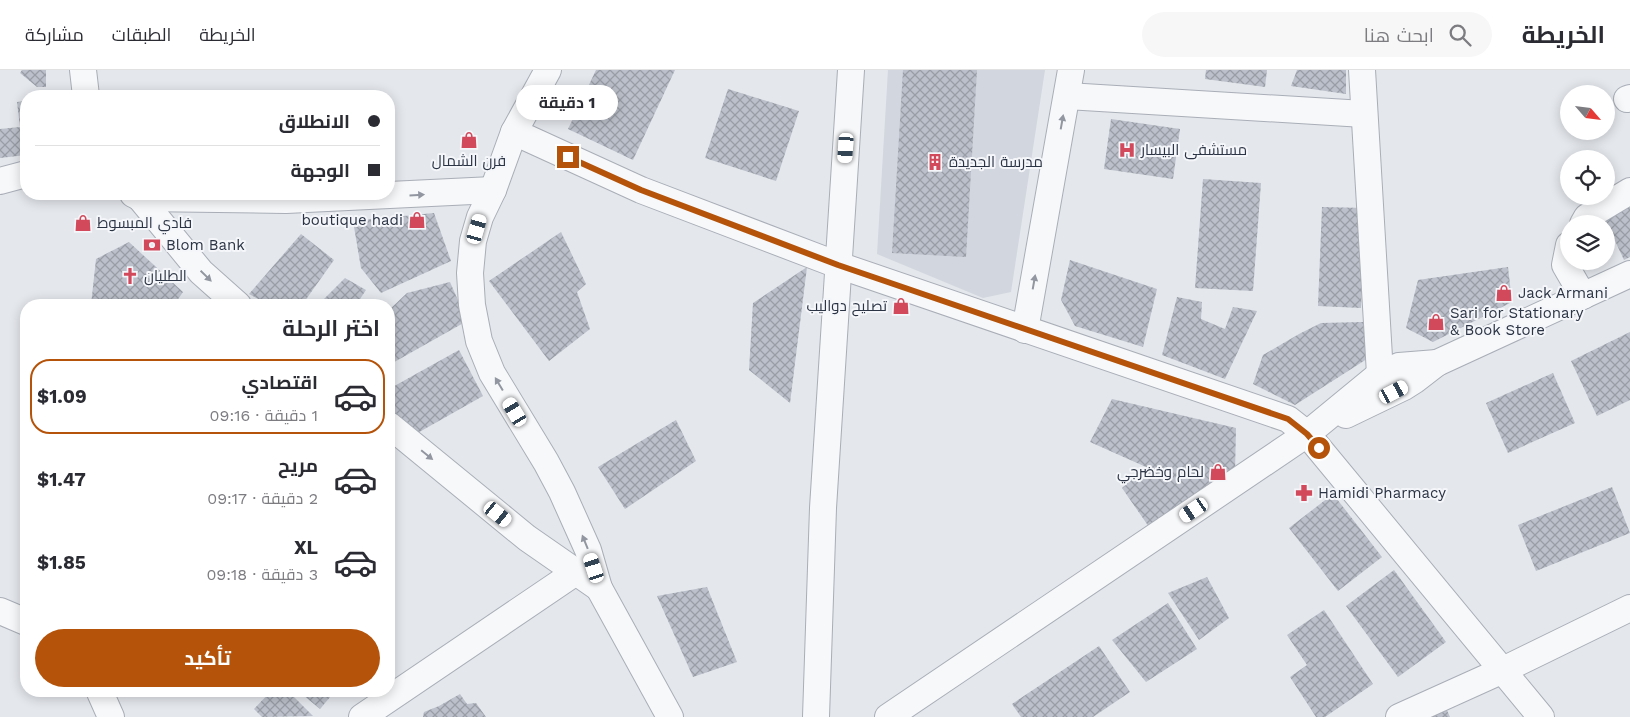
<!DOCTYPE html>
<html lang="ar">
<head>
<meta charset="utf-8">
<style>
  body { margin:0; font-family:"Work Sans",Cairo,sans-serif; background:#f7f7f7; color:#2b2b33; direction:rtl; height:100vh; display:flex; flex-direction:column; font-size:19px; white-space:nowrap }
  * { box-sizing:border-box; margin:0 }
  p { font-size:16px; color:#7c7c81 }
  .icon { flex:none; width:28px; height:28px; fill:none; stroke:currentColor; stroke-width:2; stroke-linecap:round; stroke-linejoin:round }
  .map { position:relative; flex:1; overflow:hidden; direction:ltr }
  .panel { position:absolute; left:20px; top:229px; width:375px; height:398px; display:flex; flex-direction:column; background:#fff; border-radius:20px; box-shadow:0 2px 12px #0003; direction:rtl }
  .panel>* { flex:none }
  .top-card { position:absolute; left:20px; top:20px; width:375px; height:110px; border-radius:20px; box-shadow:0 2px 12px #0003; direction:rtl; display:grid; align-content:center; height:110px; padding:0 15px; background:#fff }
  .needle { width:32px; rotate:118deg }
  .fabs { position:absolute; left:1560px; top:15px; display:grid; gap:10px }
  .fabs a { display:grid; place-items:center; width:55px; height:55px; border-radius:50%; background:#fff; box-shadow:0 2px 12px #0003; font-size:25px }
  .end { position:absolute; width:22px; height:22px; margin:-11px; border:6px solid #b45309; background:#fff; box-shadow:0 0 0 2px #fff }
  .from { border-radius:50% }
  .bubble { position:absolute; height:35px; border-radius:18px; background:#fff; box-shadow:0 2px 12px #0003; font-size:16px; font-weight:700; line-height:35px; text-align:center; direction:rtl }
  .car { position:absolute; width:15px; height:30px; margin:-15px -8px; border-radius:6px; box-shadow:0 0 4px 1px #0007; background:linear-gradient(#fff 24%,#345 0 40%,#fff 0 76%,#345 0 86%,#fff 0) }
  .top-card b { display:flex; align-items:center; gap:18px; height:48px; font-size:19px }
  .top-card b+b { border-top:1px solid #e1e1e2 }
  .top-card i { width:12px; height:12px; background:#2b2b33 }
  ul { padding:0; list-style:none }
  li { display:flex; align-items:center; gap:15px; height:75px; margin:0 10px 8px; padding:0 5px; border:2px solid transparent; border-radius:20px }
  li div { flex:1 }
  li b { display:block; font-size:19px }
  li em { font-style:normal; font-weight:700 }
  li.on { border-color:#b45309 }
  li>.icon { width:45px; height:45px; stroke-width:1.5 }
  h2 { padding:0 15px; font-size:22px; line-height:60px }
  .primary-button { display:flex; gap:10px; margin-top:auto; padding:10px 15px }
  .primary-button a { flex:1; height:58px; border-radius:30px; background:#b45309; color:#fff; font-size:20px; font-weight:700; line-height:58px; text-align:center }
  header { display:flex; align-items:center; gap:30px; box-sizing:border-box; height:70px; padding:0 25px; background:#fff; border-bottom:1px solid #e1e1e2 }
  header strong { font-size:24px }
  nav { display:flex; gap:28px; margin-inline-start:auto; font-size:18px }
  .search { width:350px; height:45px; background:#f7f7f7; display:flex; align-items:center; gap:12px; box-sizing:border-box; padding:0 18px; border-radius:28px; color:#7c7c81; font-size:19px }
  .map>svg:first-child { display:block }
</style>
</head>
<body>
<header>
<strong>الخريطة</strong>
<div class="search"><svg class="icon" aria-label="search" viewBox="0 0 24 24"><circle cx="10" cy="10" r="6"/><path d="M15 15l6 6"/></svg>ابحث هنا</div>
<nav><a>الخريطة</a><a>الطبقات</a><a>مشاركة</a></nav>
</header>
<div class="map">
<svg width="1630" height="647" viewBox="0 0 1630 647">
  <defs>
    <pattern id="building-cross-hatch" width="8" height="8" patternUnits="userSpaceOnUse" patternTransform="scale(1.25)"><rect width="8" height="8" fill="#bbc0ca"/><path d="M0 0l8 8M0 8l8-8" fill="none" stroke="#989da6"/></pattern>
  </defs>
  <rect width="100%" height="100%" fill="#e4e7ec"/>
  <path fill="#d2d6de" d="M 888,0 L 1045,0 L 1011,222 L 983,228 L 877,184 Z"/>
  <g fill="url(#building-cross-hatch)">
    <path d="M 22,0 L 46,0 L 46,17 L 37,17 L 20,3 Z"/>
    <path d="M 596,0 L 675,0 L 633,90 L 568,59 Z"/>
    <path d="M 903,0 L 977,0 L 966,187 L 892,183 Z"/>
    <path d="M 1206,0 L 1267,0 L 1265,17 L 1205,9 Z"/>
    <path d="M 1297,0 L 1346,0 L 1346,24 L 1291,16 Z"/>
    <path d="M 728,19 L 799,41 L 776,111 L 705,88 Z"/>
    <path d="M 26,31 L 26,85 L 0,88 L 0,59 L 20,57 L 17,32 Z"/>
    <path d="M 1111,49 L 1180,59 L 1173,109 L 1104,99 Z"/>
    <path d="M 1203,109 L 1261,113 L 1253,221 L 1195,218 Z"/>
    <path d="M 1630,129 L 1630,187 L 1624,190 L 1602,143 Z"/>
    <path d="M 1322,137 L 1365,138 L 1361,238 L 1318,236 Z"/>
    <path d="M 434,143 L 451,191 L 381,223 L 361,198 L 353,151 Z"/>
    <path d="M 561,162 L 586,214 L 577,222 L 590,259 L 549,291 L 489,211 Z"/>
    <path d="M 301,164 L 334,190 L 302,235 L 269,235 L 249,224 Z"/>
    <path d="M 129,172 L 183,222 L 174,235 L 91,235 L 96,189 Z"/>
    <path d="M 1070,190 L 1157,219 L 1143,277 L 1075,256 L 1061,230 Z"/>
    <path d="M 807,197 L 790,333 L 749,300 L 753,233 Z"/>
    <path d="M 1508,197 L 1512,232 L 1433,272 L 1406,258 L 1418,210 Z"/>
    <path d="M 345,208 L 366,220 L 356,235 L 318,235 Z"/>
    <path d="M 450,212 L 467,251 L 389,295 L 389,240 L 407,223 Z"/>
    <path d="M 1177,227 L 1202,232 L 1201,249 L 1225,259 L 1233,237 L 1257,241 L 1225,309 L 1162,285 Z"/>
    <path d="M 1363,252 L 1370,287 L 1295,335 L 1253,314 L 1263,285 L 1299,264 L 1321,253 Z"/>
    <path d="M 1630,262 L 1630,330 L 1597,346 L 1571,291 Z"/>
    <path d="M 459,280 L 483,326 L 414,365 L 389,345 L 389,319 Z"/>
    <path d="M 1553,303 L 1575,353 L 1508,383 L 1486,333 Z"/>
    <path d="M 1112,329 L 1236,358 L 1235,403 L 1149,457 L 1122,418 L 1146,397 L 1090,372 Z"/>
    <path d="M 676,350 L 696,391 L 625,439 L 598,397 Z"/>
    <path d="M 1612,417 L 1630,463 L 1536,501 L 1518,455 Z"/>
    <path d="M 1333,424 L 1382,487 L 1338,521 L 1289,458 Z"/>
    <path d="M 1394,500 L 1446,572 L 1398,607 L 1346,536 Z"/>
    <path d="M 1207,507 L 1229,548 L 1199,570 L 1168,523 Z"/>
    <path d="M 707,517 L 737,592 L 693,607 L 657,526 Z"/>
    <path d="M 1168,533 L 1197,579 L 1146,612 L 1112,570 Z"/>
    <path d="M 1324,540 L 1373,614 L 1325,647 L 1316,647 L 1290,607 L 1307,595 L 1287,565 Z"/>
    <path d="M 1099,576 L 1130,622 L 1093,647 L 1021,647 L 1012,634 Z"/>
    <path d="M 272,620 L 287,620 L 313,646 L 262,647 L 254,639 Z"/>
    <path d="M 297,620 L 336,620 L 320,639 Z"/>
    <path d="M 460,624 L 467,634 L 476,633 L 486,647 L 423,647 L 424,642 L 439,636 Z"/>
    <path d="M 1446,638 L 1450,647 L 1428,647 Z"/>
  </g>
  <g fill="none" stroke-linecap="round" stroke-linejoin="round">
    <g stroke="#a9aeb7" stroke-width="28">
      <g id="minor">
        <path d="M 83,0 L 86,26"/>
        <path d="M 548,0 L 514,62 L 493,120 L 480,147 L 473,171 L 470,203 L 472,235 L 479,271 L 492,303 L 546,392 L 562,422 L 588,480 L 599,518 L 670,647"/>
        <path d="M 1362,0 L 1380,304"/>
        <path d="M 1067,26 L 1364,44"/>
        <path d="M 1627,29 L 1630,28"/>
        <path d="M 514,62 L 641,120 L 838,195 L 1288,349 L 1307,364 L 1541,647"/>
        <path d="M 0,111 L 26,104"/>
        <path d="M 133,124 L 141,128 L 286,130 L 493,120"/>
        <path d="M 137,124 L 201,202 L 238,235"/>
        <path d="M 1583,154 L 1587,147 L 1630,121"/>
        <path d="M 1569,175 L 1565,195 L 1583,226"/>
        <path d="M 1025,260 L 1071,0"/>
        <path d="M 1346,345 L 1404,317 L 1415,310 L 1437,293 L 1630,204"/>
        <path d="M 389,355 L 527,468 L 599,518"/>
        <path d="M 0,541 L 26,552"/>
        <path d="M 99,620 L 111,647"/>
        <path d="M 362,647 L 576,502"/>
        <path d="M 816,647 L 823,438 L 851,0"/>
        <path d="M 888,647 L 1307,364 L 1380,304 L 1399,296 L 1437,293"/>
        <path d="M 1399,647 L 1501,601 L 1630,538"/>
      </g>
    </g>
    <use href="#minor" stroke="#f7f8fa" stroke-width="26"/>
  </g>
  <defs><path id="oneway-solid" d="M-6-.8H1V-3.2L6.5 0L1 3.2V.8H-6Z" transform="scale(1.25)"/></defs>
  <g fill="#9196a0">
    <use href="#oneway-solid" transform="translate(1062 52) rotate(-80)"/>
    <use href="#oneway-solid" transform="translate(417 125) rotate(-3)"/>
    <use href="#oneway-solid" transform="translate(206 206) rotate(44)"/>
    <use href="#oneway-solid" transform="translate(1034 212) rotate(-80)"/>
    <use href="#oneway-solid" transform="translate(499 314) rotate(-121)"/>
    <use href="#oneway-solid" transform="translate(427 385) rotate(39)"/>
    <use href="#oneway-solid" transform="translate(585 472) rotate(-112)"/>
  </g>
  <g fill="none" stroke-linecap="round" stroke-linejoin="round">
    <path stroke="#b45309" stroke-width="6" d="M 568,87 L 641,120 L 838,195 L 1288,349 L 1307,364 L 1319,378"/>
  </g>
  <defs>
    <g id="shop-bare" transform="scale(1.35)"><path d="M-5-2.5h2.3a2.7 3.5 0 0 1 5.4 0H5L5.5 6h-11ZM-1.5-2.5h3a1.5 2.3 0 0 0-3 0Z" fill="#d1495b" stroke="#f4f6f9" stroke-width="2.5" paint-order="stroke"/></g>
    <g id="hospital-bare" transform="scale(1.35)"><path d="M-5-5h3v3.5h4V-5h3V5h-3V1.5h-4V5h-3Z" fill="#d1495b" stroke="#f4f6f9" stroke-width="2.5" paint-order="stroke"/></g>
    <g id="building-bare" transform="scale(1.35)"><path d="M-4-6H4V6H1V3H-1V6H-4ZM-2.5-4.3h1.7v1.8h-1.7ZM.8-4.3h1.7v1.8H.8ZM-2.5-1h1.7V.8h-1.7ZM.8-1h1.7V.8H.8Z" fill="#d1495b" stroke="#f4f6f9" stroke-width="2.5" paint-order="stroke"/></g>
    <g id="bank-bare" transform="scale(1.35)"><path d="M-6-4H6V4H-6ZM0-2.3a2.3 2.3 0 1 0 0 4.6a2.3 2.3 0 1 0 0-4.6Z" fill="#d1495b" stroke="#f4f6f9" stroke-width="2.5" paint-order="stroke"/></g>
    <g id="church-bare" transform="scale(1.35)"><path d="M-1.2-6h2.4v3.5h3.3v2.4h-3.3V6h-2.4V-.1h-3.3v-2.4h3.3Z" fill="#d1495b" stroke="#f4f6f9" stroke-width="2.5" paint-order="stroke"/></g>
    <g id="pharmacy-bare" transform="scale(1.35)"><path d="M-2-6h4v4h4v4h-4v4h-4v-4h-4v-4h4Z" fill="#d1495b" stroke="#f4f6f9" stroke-width="2.5" paint-order="stroke"/></g>
  </defs>
  <g fill-rule="evenodd">
    <use href="#shop-bare" x="469" y="70"/>
    <use href="#hospital-bare" x="1127" y="80"/>
    <use href="#building-bare" x="935" y="92"/>
    <use href="#shop-bare" x="417" y="150"/>
    <use href="#shop-bare" x="83" y="153"/>
    <use href="#bank-bare" x="152" y="175"/>
    <use href="#church-bare" x="130" y="206"/>
    <use href="#shop-bare" x="1504" y="223"/>
    <use href="#shop-bare" x="901" y="236"/>
    <use href="#shop-bare" x="1436" y="252"/>
    <use href="#shop-bare" x="1218" y="402"/>
    <use href="#pharmacy-bare" x="1304" y="423"/>
  </g>
  <g text-anchor="middle" stroke-width="4" stroke-linejoin="round" paint-order="stroke">
    <g font-size="15" fill="#2b3445" stroke="#f4f6f9" text-anchor="start">
      <text x="1141" y="85">مستشفی البيسار</text>
      <text x="469" y="96" text-anchor="middle">فرن الشمال</text>
      <text x="949" y="97">مدرسة الجديدة</text>
      <text x="403" y="155" text-anchor="end">boutique hadi</text>
      <text x="97" y="158">فادي المبسوط</text>
      <text x="166" y="180">Blom Bank</text>
      <text x="144" y="211">الطليان</text>
      <text x="1518" y="228">Jack Armani</text>
      <text x="887" y="241" text-anchor="end">تصليح دواليب</text>
      <text x="1450" y="248">Sari for Stationary<tspan x="1450" dy="17">&amp; Book Store</tspan></text>
      <text x="1204" y="407" text-anchor="end">لحام وخضرجي</text>
      <text x="1318" y="428">Hamidi Pharmacy</text>
    </g>
  </g>
</svg>
<div class="fabs">
<a><svg class="needle" viewBox="-14 -14 28 28"><path d="M0-13l5 13h-10z" fill="#e53935"/><path d="M0 13l5-13h-10z" fill="#7c7c81"/></svg></a>
<a><svg class="icon" aria-label="locate" viewBox="0 0 24 24"><circle cx="12" cy="12" r="6"/><path d="M12 2v4M12 18v4M2 12h4M18 12h4"/></svg></a>
<a><svg class="icon" aria-label="layers" viewBox="0 0 24 24"><path d="M12 4l9 5-9 5-9-5zM3 14l9 5 9-5"/></svg></a>
</div>
<i class="end from" style="left:1319px;top:378px"></i>
<i class="end" style="left:568px;top:87px"></i>
<div class="bubble" style="left:516px;top:15px;width:102px">1 دقيقة</div>
<i class="car" style="left:846px;top:78px;rotate:184deg"></i>
<i class="car" style="left:477px;top:159px;rotate:16deg"></i>
<i class="car" style="left:1394px;top:322px;rotate:62deg"></i>
<i class="car" style="left:515px;top:342px;rotate:329deg"></i>
<i class="car" style="left:1194px;top:440px;rotate:236deg"></i>
<i class="car" style="left:498px;top:444px;rotate:129deg"></i>
<i class="car" style="left:594px;top:498px;rotate:342deg"></i>
<div class="top-card">
<b><i class="from"></i>الانطلاق</b>
<b><i></i>الوجهة</b>
</div>
<section class="panel">
<h2>اختر الرحلة</h2>
<ul>
<li class="on"><svg class="icon" aria-label="car" viewBox="0 0 24 24"><path d="M5 17H2v-5l4-1 3-4h7l3 4 3 1v5h-3M9 17h6M6 11h13"/><circle cx="7" cy="17" r="2"/><circle cx="17" cy="17" r="2"/></svg><div><b>اقتصادي</b><p>1 دقيقة · 09:16</p></div><em>$1.09</em></li>
<li><svg class="icon" aria-label="car" viewBox="0 0 24 24"><path d="M5 17H2v-5l4-1 3-4h7l3 4 3 1v5h-3M9 17h6M6 11h13"/><circle cx="7" cy="17" r="2"/><circle cx="17" cy="17" r="2"/></svg><div><b>مريح</b><p>2 دقيقة · 09:17</p></div><em>$1.47</em></li>
<li><svg class="icon" aria-label="car" viewBox="0 0 24 24"><path d="M5 17H2v-5l4-1 3-4h7l3 4 3 1v5h-3M9 17h6M6 11h13"/><circle cx="7" cy="17" r="2"/><circle cx="17" cy="17" r="2"/></svg><div><b>XL</b><p>3 دقيقة · 09:18</p></div><em>$1.85</em></li>
</ul>
<div class="primary-button"><a>تأكيد</a></div>
</section>
</div>
</body>
</html>
